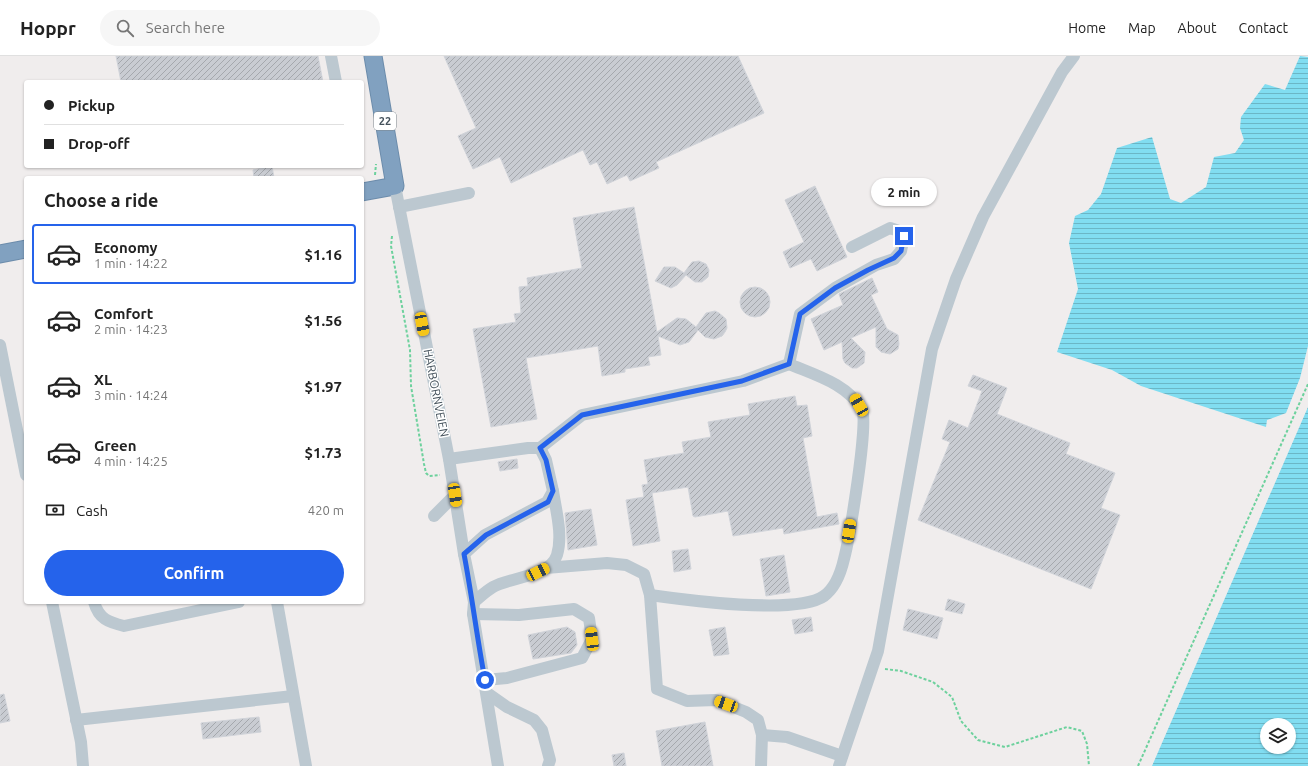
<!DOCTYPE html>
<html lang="en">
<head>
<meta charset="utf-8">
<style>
  body { margin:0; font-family:Ubuntu,sans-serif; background:#f6f6f6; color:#222; height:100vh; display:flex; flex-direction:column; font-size:15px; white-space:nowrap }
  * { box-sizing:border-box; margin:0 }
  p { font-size:13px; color:#767676 }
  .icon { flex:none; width:22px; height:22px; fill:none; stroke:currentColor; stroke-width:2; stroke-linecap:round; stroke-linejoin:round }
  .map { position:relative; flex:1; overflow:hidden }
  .sheet { position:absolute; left:24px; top:120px; width:340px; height:428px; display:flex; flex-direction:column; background:#fff; border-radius:4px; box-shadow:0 1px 3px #0004 }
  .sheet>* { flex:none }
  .guide { position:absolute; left:24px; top:24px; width:340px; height:88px; border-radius:4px; box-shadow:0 1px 3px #0004; display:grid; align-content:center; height:88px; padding:0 20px; background:#fff }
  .fabs { position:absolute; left:1260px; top:662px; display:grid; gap:8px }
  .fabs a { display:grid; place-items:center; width:36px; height:36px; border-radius:50%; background:#fff; box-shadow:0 1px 3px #0004; font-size:20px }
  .end { position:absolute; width:18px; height:18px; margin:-9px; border:5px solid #2563eb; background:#fff; box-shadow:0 0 0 2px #fff }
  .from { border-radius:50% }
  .bubble { position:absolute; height:28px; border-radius:14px; background:#fff; box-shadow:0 1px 3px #0004; font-size:13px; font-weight:700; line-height:28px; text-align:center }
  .car { position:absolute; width:12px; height:24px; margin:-12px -6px; border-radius:5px; box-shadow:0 0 3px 1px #0007; background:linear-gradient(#f5c518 24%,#345 0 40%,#f5c518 0 76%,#345 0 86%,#f5c518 0) }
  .guide b { display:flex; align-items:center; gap:14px; height:38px; font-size:15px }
  .guide b+b { border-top:1px solid #e0e0e0 }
  .guide i { width:10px; height:10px; background:#222 }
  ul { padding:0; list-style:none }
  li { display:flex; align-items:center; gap:12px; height:60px; margin:0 8px 6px; padding:0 12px; border:2px solid transparent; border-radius:4px }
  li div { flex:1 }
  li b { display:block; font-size:15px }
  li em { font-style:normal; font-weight:700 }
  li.on { border-color:#2563eb }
  li>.icon { width:36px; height:36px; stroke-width:1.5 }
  h2 { padding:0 20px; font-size:18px; line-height:48px }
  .pay { display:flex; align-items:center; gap:10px; height:44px; padding:0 20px; font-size:15px }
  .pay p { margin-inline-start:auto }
  .action { display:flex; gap:8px; margin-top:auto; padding:8px 20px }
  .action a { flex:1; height:46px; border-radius:24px; background:#2563eb; color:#fff; font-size:16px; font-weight:700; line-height:46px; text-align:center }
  header { display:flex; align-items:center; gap:24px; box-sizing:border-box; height:56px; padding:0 20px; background:#fff; border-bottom:1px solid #e0e0e0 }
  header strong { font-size:19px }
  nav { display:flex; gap:22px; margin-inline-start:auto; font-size:14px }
  .search { width:280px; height:36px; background:#f6f6f6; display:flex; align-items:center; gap:10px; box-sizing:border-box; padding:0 14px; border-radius:22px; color:#767676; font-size:15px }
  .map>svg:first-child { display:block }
</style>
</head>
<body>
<header>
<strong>Hoppr</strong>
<div class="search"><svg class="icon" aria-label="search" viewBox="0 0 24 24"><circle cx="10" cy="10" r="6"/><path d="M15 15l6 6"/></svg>Search here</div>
<nav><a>Home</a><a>Map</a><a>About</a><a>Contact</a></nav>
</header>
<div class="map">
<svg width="1308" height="710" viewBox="0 0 1308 710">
  <defs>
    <pattern id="water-rules" width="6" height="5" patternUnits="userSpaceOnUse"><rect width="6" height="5" fill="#81ddf1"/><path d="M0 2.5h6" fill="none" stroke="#6bb6c6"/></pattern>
    <pattern id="building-hatch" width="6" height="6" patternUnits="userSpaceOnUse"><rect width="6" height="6" fill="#c9ccd2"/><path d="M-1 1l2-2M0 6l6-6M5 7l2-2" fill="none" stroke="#a5a8ad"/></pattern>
  </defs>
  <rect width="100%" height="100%" fill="#f0eded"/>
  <g fill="url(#water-rules)" fill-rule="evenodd">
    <path d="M 1300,0 L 1308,1 L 1308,290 L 1300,322 L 1286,357 L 1267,364 L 1266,371 L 1141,330 L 1112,314 L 1057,296 L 1078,233 L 1069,187 L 1075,160 L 1088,154 L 1101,138 L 1117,92 L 1152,81 L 1170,143 L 1181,147 L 1206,131 L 1214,101 L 1235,97 L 1244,84 L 1240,72 L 1241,61 L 1265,28 L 1285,34 Z"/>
    <path d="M 1308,351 L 1308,710 L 1152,710 ZM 1267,669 L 1289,669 L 1289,691 L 1267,691 Z"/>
  </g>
  <g fill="url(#building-hatch)" stroke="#d0d3d9">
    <path d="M 116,0 L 318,0 L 323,26 L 121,26 Z"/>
    <path d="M 444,0 L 738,0 L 764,57 L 656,106 L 659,112 L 630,125 L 627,119 L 607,128 L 597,106 L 590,109 L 583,94 L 511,127 L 500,101 L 473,113 L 458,80 L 476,72 Z"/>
    <path d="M 272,110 L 274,122 L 254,122 L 253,114 Z"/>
    <path d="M 815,130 L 847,201 L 817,215 L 811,203 L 790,212 L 783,196 L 804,186 L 785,144 Z"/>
    <path d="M 634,151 L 657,276 L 677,262 L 686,263 L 696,271 L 706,257 L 715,255 L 719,257 L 726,263 L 727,272 L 725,276 L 722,280 L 714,283 L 705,281 L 698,274 L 689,286 L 680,289 L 658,280 L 661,299 L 648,301 L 650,309 L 625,313 L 625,316 L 602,320 L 598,290 L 526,302 L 537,363 L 491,371 L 473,273 L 516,266 L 514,258 L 521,257 L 519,231 L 528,230 L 527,222 L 582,212 L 573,162 Z"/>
    <path d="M 699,205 L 706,208 L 709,214 L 708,221 L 702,226 L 695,226 L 686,219 L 677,229 L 671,232 L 655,225 L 664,211 L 675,211 L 684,217 L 692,206 Z"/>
    <path d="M 872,222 L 878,236 L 871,239 L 887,273 L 898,279 L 899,288 L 898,293 L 890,298 L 881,296 L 876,291 L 876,271 L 851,282 L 865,296 L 864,307 L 857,312 L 852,312 L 845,307 L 843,303 L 842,286 L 824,294 L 811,263 L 843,249 L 839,238 Z"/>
    <circle cx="755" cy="246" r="15"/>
    <path d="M 973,319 L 1007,332 L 997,358 L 1070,387 L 1066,398 L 1115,417 L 1101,452 L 1120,459 L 1091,533 L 918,464 L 950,386 L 942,383 L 949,364 L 968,372 L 982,335 L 968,330 Z"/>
    <path d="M 795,340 L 797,350 L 807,349 L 812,380 L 803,382 L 817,461 L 837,457 L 839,468 L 784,478 L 783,472 L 733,480 L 728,455 L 695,461 L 693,460 L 688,431 L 652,437 L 660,485 L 633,490 L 626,444 L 644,441 L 642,429 L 648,428 L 644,404 L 684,397 L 682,386 L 711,381 L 708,366 L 750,359 L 748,348 Z"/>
    <path d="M 517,403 L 518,412 L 500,415 L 498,406 Z"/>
    <path d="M 591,453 L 597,489 L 568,494 L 565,457 Z"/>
    <path d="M 688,493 L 691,513 L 674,516 L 672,495 Z"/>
    <path d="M 784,499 L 790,536 L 766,540 L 760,503 Z"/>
    <path d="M 948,543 L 965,548 L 962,558 L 945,554 Z"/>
    <path d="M 908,553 L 943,562 L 937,583 L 903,574 Z"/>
    <path d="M 811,561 L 813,575 L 795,578 L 792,564 Z"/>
    <path d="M 567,571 L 575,576 L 577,589 L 571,597 L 533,603 L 528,579 Z"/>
    <path d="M 725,571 L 729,598 L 714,600 L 709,574 Z"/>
    <path d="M 4,638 L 10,665 L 0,667 L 0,639 Z"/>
    <path d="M 259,661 L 261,676 L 203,683 L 201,667 Z"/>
    <path d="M 705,666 L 713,710 L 662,710 L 656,675 Z"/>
    <path d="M 624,697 L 626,710 L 614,710 L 612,699 Z"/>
  </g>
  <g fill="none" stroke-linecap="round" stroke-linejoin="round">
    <g stroke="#6c8cab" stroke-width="19">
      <g id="highway">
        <path d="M 362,136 L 395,130 L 373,0"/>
        <path d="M 0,198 L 26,193"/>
      </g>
    </g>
    <g stroke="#6dd19d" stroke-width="2" stroke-dasharray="3 2" stroke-linecap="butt">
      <path d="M 375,119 L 376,108"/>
      <path d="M 392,180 L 391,190 L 410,294 L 411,330 L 424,408 L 426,417 L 429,420 L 440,419"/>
      <path d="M 885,613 L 901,615 L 933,626 L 952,641 L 961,665 L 978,684 L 1005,691 L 1067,671 L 1082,675 L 1087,688 L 1089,710"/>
      <path d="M 1138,710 L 1308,328"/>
    </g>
    <g stroke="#bcc8d0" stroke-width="12">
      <path d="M 331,0 L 336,26"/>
      <path d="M 395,130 L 449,403 L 464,498"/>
      <path d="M 399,151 L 469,137"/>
      <path d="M 0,289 L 26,419"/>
      <path d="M 540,392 L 582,359 L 743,325 L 789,308 L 800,258 L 835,232 L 876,209 L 894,203 L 901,195 L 904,180 L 899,175 L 890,172 L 852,191"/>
      <path d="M 449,403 L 528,392 L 540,392 L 546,404 L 553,435 L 547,446 L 485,479 L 464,498 L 474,546 L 473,558 L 498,710"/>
      <path d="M 434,460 L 455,439"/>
      <path d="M 546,512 L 607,507 L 626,509 L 644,518 L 650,539 L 657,633 L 687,645 L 716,644 L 746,656 L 758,664 L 762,679 L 761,710"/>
      <path d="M 650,539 C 685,544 797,559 824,540 C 835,532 841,516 844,503 C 849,484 869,366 862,354 C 848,328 815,319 789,308"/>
      <path d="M 52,546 L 81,686 L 83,710"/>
      <path d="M 94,546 C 99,563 108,566 124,570 L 239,546"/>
      <path d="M 277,546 L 306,710"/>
      <path d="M 474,546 C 480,541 486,535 493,531 C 510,521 550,521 557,499 C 563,479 556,455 553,435"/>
      <path d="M 473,558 L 519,559 L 574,553 L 589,562 L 592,583 L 582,602 L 507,622 L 485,624"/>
      <path d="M 487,637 L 507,651 L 534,664 L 542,674 L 550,704 L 548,710"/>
      <path d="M 76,664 L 293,640"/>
      <path d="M 762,679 L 787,681 L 842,700"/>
      <path d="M 839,710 L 878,595 L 932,293 L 956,223 L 983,161 L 1062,16 L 1074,0"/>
    </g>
    <use href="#highway" stroke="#81a1c0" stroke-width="17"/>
  </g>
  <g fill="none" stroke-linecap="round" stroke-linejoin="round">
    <path stroke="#2563eb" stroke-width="5" d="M 485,624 C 477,582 472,540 464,498 L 486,479 L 548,446 L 553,435 L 546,404 L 540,392 L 582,359 L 742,325 L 789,308 L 800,258 L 835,232 L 868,214 L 894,202 L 901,195 L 904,180"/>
  </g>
  <g text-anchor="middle" stroke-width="3" stroke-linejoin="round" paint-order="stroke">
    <rect fill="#fff" stroke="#7c858c" stroke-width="1" x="374" y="56" width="22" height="18" rx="3"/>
    <g font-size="11" font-weight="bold" fill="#44515b">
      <text x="385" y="69">22</text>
    </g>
    <g font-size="12" fill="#44515b" stroke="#fff">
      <text transform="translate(436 337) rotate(79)" y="4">HARBORNVEIEN</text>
    </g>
  </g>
</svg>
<div class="fabs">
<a><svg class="icon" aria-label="layers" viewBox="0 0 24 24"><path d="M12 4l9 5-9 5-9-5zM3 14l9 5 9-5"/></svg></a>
</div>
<i class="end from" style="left:485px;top:624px"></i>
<i class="end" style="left:904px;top:180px"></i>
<div class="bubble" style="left:871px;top:122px;width:66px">2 min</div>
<i class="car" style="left:422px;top:268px;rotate:169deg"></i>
<i class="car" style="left:859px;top:349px;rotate:330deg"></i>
<i class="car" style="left:455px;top:439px;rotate:171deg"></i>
<i class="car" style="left:849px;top:475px;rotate:9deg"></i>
<i class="car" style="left:538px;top:516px;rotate:64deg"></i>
<i class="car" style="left:592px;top:583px;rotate:353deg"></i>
<i class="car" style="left:726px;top:648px;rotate:290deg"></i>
<div class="guide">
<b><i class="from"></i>Pickup</b>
<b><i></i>Drop-off</b>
</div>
<section class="sheet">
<h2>Choose a ride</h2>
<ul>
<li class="on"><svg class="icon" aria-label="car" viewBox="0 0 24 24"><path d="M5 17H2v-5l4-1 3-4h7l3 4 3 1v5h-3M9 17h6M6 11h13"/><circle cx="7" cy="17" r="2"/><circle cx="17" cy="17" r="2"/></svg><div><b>Economy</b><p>1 min · 14:22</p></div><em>$1.16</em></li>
<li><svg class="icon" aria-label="car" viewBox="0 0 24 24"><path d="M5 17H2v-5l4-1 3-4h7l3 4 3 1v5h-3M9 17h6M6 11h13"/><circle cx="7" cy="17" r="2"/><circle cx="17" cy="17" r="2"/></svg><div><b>Comfort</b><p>2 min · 14:23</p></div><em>$1.56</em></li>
<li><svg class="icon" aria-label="car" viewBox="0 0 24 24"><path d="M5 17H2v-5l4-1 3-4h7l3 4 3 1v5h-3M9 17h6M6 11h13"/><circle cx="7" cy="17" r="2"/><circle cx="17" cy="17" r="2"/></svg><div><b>XL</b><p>3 min · 14:24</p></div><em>$1.97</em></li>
<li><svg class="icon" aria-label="car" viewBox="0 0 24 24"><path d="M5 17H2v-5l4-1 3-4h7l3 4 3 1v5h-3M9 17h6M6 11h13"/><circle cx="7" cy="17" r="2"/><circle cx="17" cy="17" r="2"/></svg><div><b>Green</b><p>4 min · 14:25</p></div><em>$1.73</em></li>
</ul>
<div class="pay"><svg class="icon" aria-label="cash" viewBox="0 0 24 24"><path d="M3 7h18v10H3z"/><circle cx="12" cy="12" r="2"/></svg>Cash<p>420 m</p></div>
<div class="action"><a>Confirm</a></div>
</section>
</div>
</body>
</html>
